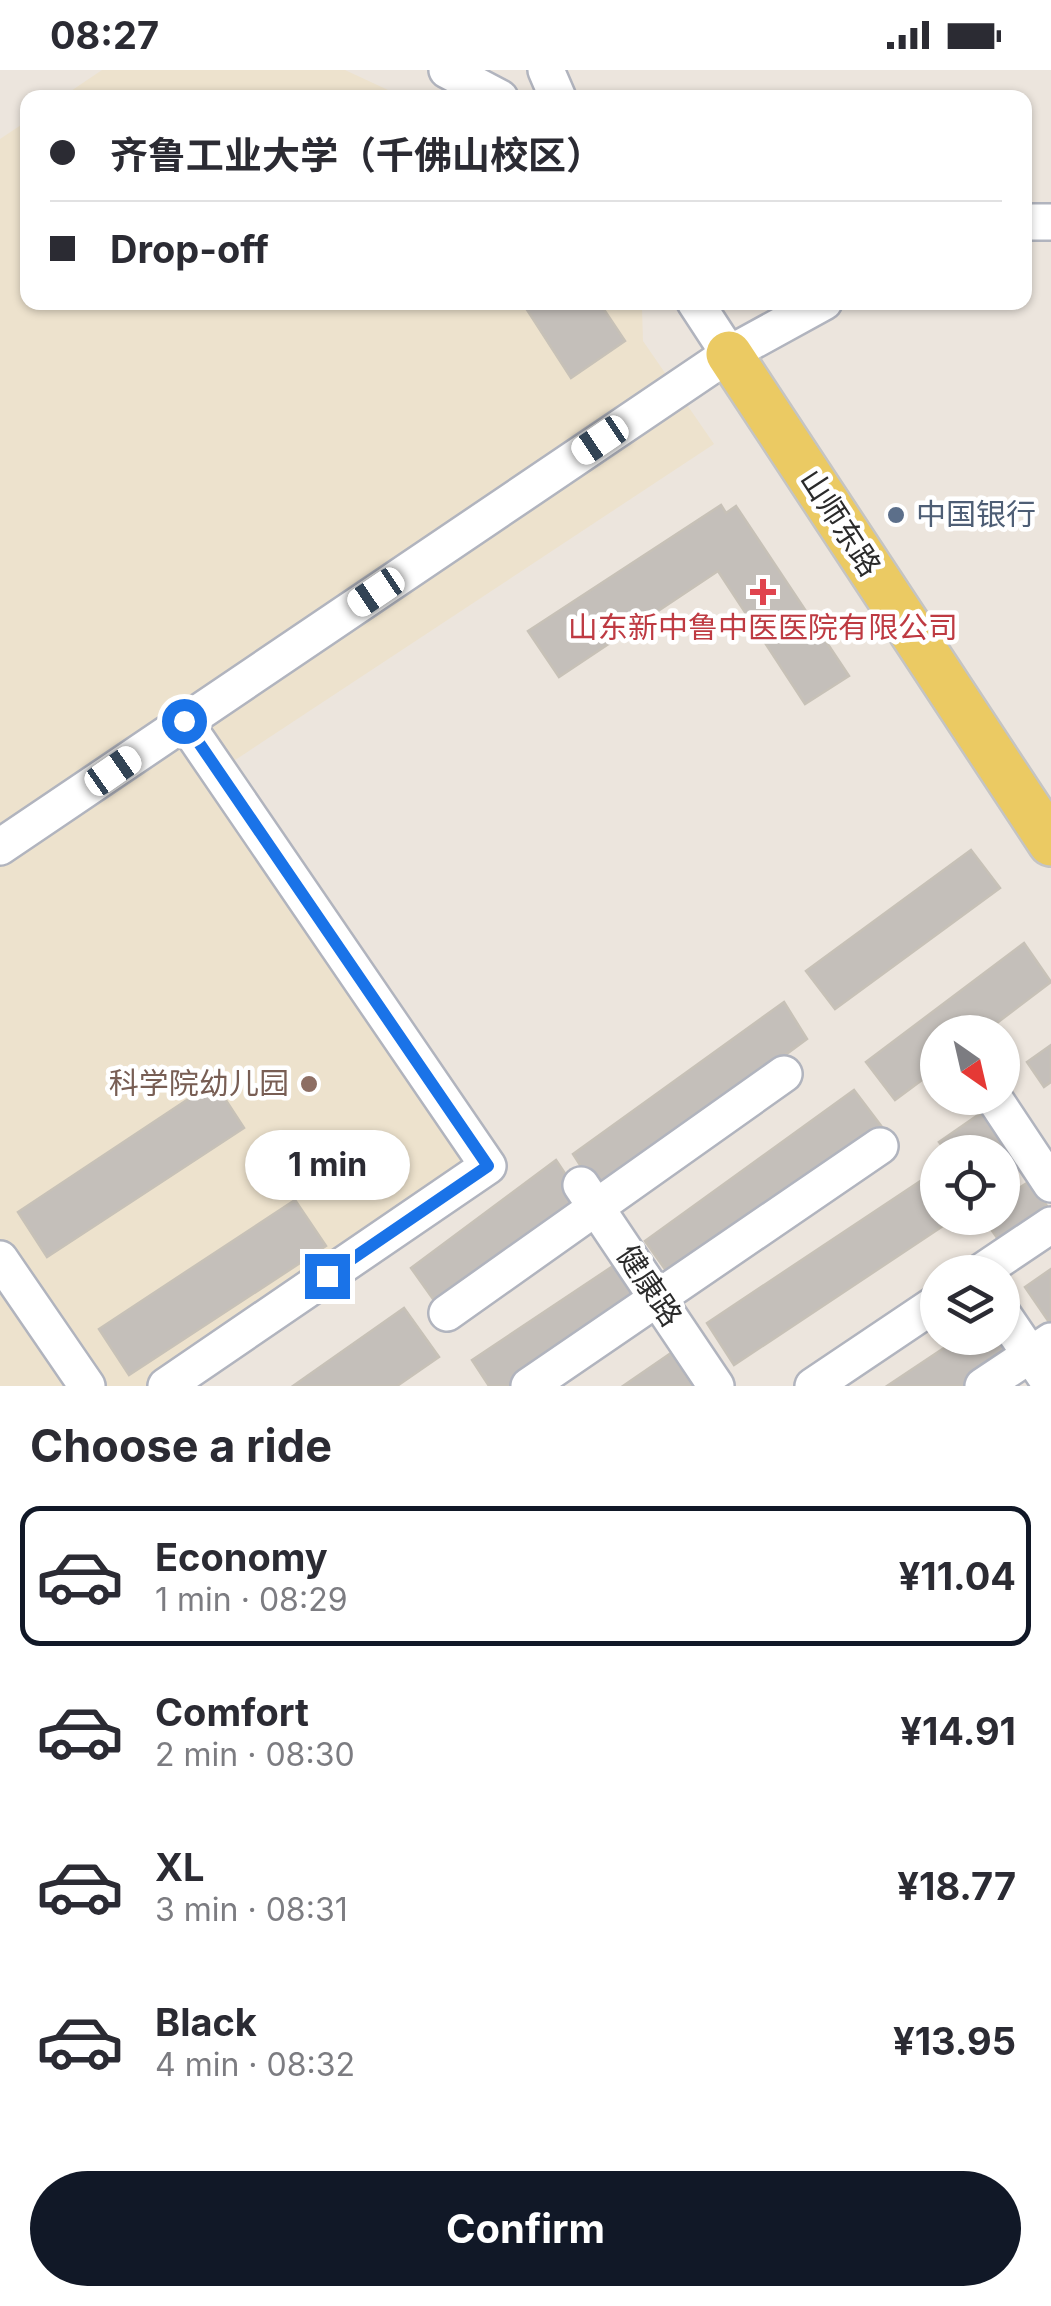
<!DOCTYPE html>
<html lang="en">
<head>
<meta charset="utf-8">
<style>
  body { margin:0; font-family:Inter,"Noto Sans SC",sans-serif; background:#f2f2f3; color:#2b2b33; height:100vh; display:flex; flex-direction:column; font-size:38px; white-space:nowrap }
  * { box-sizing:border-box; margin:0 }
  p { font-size:32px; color:#7c7c81 }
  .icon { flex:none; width:55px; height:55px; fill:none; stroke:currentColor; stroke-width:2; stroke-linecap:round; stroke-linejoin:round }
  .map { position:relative; height:1316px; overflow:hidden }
  .details { display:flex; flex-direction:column; background:#fff; flex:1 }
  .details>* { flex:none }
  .guide { position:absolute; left:20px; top:20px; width:1012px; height:220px; border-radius:20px; box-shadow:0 2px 8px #0004; display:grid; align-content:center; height:220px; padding:0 30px; background:#fff }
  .needle { width:65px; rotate:146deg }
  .buttons { position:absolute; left:920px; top:945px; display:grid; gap:20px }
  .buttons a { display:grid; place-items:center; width:100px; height:100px; border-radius:50%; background:#fff; box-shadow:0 2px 8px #0004; font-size:50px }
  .end { position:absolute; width:45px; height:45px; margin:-22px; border:12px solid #1a73e8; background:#fff; box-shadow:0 0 0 5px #fff }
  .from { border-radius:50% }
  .bubble { position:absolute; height:70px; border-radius:35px; background:#fff; box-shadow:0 2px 8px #0004; font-size:32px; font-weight:700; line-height:70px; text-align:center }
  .car { position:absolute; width:30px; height:60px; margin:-30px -15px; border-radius:12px; box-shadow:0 0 8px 2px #0007; background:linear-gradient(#fff 24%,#345 0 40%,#fff 0 76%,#345 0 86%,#fff 0) }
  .guide b { display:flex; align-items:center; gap:35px; height:95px; font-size:38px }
  .guide b+b { border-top:2px solid #e1e1e2 }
  .guide i { width:25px; height:25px; background:#2b2b33 }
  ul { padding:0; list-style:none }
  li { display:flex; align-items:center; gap:30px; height:140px; margin:0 20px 15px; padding:0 10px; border:5px solid transparent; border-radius:20px }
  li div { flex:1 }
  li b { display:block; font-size:38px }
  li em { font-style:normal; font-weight:700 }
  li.current { border-color:#111827 }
  li>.icon { width:90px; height:90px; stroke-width:1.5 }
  h2 { padding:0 30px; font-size:45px; line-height:120px }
  .action { display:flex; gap:20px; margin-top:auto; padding:20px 30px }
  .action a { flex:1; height:115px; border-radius:60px; background:#111827; color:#fff; font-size:40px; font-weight:700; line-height:115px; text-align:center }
  .status { display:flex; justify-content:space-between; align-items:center; height:70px; padding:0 50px; background:#fff; direction:ltr }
  .status svg { height:28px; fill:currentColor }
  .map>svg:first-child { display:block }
</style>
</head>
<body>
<div class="status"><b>08:27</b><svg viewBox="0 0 49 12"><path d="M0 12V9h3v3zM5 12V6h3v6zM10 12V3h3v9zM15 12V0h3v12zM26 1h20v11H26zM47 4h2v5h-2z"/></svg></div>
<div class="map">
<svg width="1051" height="1316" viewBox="0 0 1051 1316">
  <rect width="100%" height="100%" fill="#ece5dd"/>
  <g fill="#ede2cd">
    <path d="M 102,0 L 345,0 L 403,27 L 62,27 Z"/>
    <path d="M 27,51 L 28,232 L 638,233 L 642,239 L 643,271 L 714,374 L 211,706 L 475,1094 L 153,1316 L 0,1316 L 0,69 Z"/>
  </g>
  <g fill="#c4bfba" stroke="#c7c1b7" stroke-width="2.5">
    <path d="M 522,232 L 599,232 L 625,271 L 571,308 Z"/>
    <path d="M 721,435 L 726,443 L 736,436 L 849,606 L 805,634 L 718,501 L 559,607 L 528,561 Z"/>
    <path d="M 971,780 L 1000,818 L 835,939 L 806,901 Z"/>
    <path d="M 1024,873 L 1051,912 L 985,962 L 938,962 L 938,998 L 895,1030 L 866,992 Z"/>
    <path d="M 784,932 L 807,969 L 598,1123 L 573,1084 Z"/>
    <path d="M 1051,975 L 1051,1012 L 1044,1017 L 1027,992 Z"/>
    <path d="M 214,1012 L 244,1058 L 47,1187 L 18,1142 Z"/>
    <path d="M 854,1020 L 882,1057 L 672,1209 L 645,1171 Z"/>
    <path d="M 991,1036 L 1025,1085 L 1002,1101 L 1002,1082 L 947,1082 L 939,1072 Z"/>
    <path d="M 556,1090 L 582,1129 L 438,1236 L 411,1198 Z"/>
    <path d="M 922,1110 L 938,1134 L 938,1148 L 946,1148 L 949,1152 L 734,1295 L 707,1253 Z"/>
    <path d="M 1030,1111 L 1051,1142 L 1005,1179 L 983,1148 L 1002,1148 L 1002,1129 Z"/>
    <path d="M 295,1130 L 326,1176 L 129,1305 L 99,1259 Z"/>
    <path d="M 619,1192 L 645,1231 L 517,1316 L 489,1316 L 472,1290 Z"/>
    <path d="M 1051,1199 L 1051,1255 L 1025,1217 Z"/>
    <path d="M 404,1238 L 439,1287 L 397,1316 L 293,1316 Z"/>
    <path d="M 959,1268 L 1002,1268 L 1018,1284 L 971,1316 L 887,1316 Z"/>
    <path d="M 671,1283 L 693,1316 L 623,1316 Z"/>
  </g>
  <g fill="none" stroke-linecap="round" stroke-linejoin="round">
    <g stroke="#b1b4be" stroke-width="40">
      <g id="minor">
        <path d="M 447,0 L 500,28"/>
        <path d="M 546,0 L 558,28"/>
        <path d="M 1025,152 L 1051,152"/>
        <path d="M 695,232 L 729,284"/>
        <path d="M 0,777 L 729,284 L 824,232"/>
        <path d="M 994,1028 L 1051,1114"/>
        <path d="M 581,1115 L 716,1316"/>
        <path d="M 0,1189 L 87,1316"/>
        <path d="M 981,1202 L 1051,1155"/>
        <path d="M 447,1243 L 784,1004"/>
        <path d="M 1002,1243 L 1051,1315"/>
        <path d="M 166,1316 L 488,1096 L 184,651"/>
        <path d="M 529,1316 L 880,1076"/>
        <path d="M 813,1316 L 938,1232"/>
        <path d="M 983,1316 L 1051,1271"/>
      </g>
    </g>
    <g stroke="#c4c4c4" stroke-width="50">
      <path id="major" d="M 729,284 L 1051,773"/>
    </g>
    <use href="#minor" stroke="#fff" stroke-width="35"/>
    <use href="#major" stroke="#ebca63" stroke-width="45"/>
  </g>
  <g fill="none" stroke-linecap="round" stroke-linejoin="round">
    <path stroke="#1a73e8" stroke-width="12" d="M 184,651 L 488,1096 L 327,1206"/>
  </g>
  <circle fill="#5c6f8a" stroke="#fff" stroke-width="4" cx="896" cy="445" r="10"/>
  <path fill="#e0444e" stroke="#fff" stroke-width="4" d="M758 507h10v10h10v10h-10v10h-10v-10h-10v-10h10z"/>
  <circle fill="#8d6e63" stroke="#fff" stroke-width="4" cx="309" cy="1014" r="10"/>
  <g text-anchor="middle" stroke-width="9" stroke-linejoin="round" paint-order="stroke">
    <g font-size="30" fill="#4e5e75" stroke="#fff" text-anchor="start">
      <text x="916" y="455">中国银行</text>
    </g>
    <g font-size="30" fill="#2b2b2b" stroke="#fff">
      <text transform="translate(840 453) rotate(57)" y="10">山师东路</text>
      <text transform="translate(649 1216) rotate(56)" y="10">健康路</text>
    </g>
    <g font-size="30" fill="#be3a42" stroke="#fff">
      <text x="763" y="568">山东新中鲁中医医院有限公司</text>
    </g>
    <g font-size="30" fill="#785e54" stroke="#fff" text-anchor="end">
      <text x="289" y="1024">科学院幼儿园</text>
    </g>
  </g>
</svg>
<div class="buttons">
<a><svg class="needle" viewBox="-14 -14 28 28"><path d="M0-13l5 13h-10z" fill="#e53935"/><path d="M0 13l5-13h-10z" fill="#7c7c81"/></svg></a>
<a><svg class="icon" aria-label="locate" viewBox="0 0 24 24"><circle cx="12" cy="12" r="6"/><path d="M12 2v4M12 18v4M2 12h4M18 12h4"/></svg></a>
<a><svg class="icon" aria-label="layers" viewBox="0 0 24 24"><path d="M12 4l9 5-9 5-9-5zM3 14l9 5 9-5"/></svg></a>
</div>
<i class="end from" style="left:184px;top:651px"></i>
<i class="end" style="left:327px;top:1206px"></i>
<div class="bubble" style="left:245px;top:1060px;width:165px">1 min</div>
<i class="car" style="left:600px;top:370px;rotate:236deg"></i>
<i class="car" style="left:376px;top:522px;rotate:236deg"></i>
<i class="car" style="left:113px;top:701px;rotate:55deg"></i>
<div class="guide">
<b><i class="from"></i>齐鲁工业大学（千佛山校区）</b>
<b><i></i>Drop-off</b>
</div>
</div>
<section class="details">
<h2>Choose a ride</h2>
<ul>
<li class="current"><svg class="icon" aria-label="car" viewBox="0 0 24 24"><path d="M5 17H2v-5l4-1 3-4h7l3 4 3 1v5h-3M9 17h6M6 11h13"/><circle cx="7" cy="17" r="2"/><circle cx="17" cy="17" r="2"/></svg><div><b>Economy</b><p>1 min · 08:29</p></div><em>¥11.04</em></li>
<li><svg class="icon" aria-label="car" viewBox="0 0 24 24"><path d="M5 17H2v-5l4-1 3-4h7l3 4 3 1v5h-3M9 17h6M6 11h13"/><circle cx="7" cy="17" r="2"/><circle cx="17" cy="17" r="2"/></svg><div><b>Comfort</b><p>2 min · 08:30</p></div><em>¥14.91</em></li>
<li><svg class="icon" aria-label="car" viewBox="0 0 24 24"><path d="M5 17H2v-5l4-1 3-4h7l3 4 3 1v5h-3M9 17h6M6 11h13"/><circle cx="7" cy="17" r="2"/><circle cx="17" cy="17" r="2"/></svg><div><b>XL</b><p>3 min · 08:31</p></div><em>¥18.77</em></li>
<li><svg class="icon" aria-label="car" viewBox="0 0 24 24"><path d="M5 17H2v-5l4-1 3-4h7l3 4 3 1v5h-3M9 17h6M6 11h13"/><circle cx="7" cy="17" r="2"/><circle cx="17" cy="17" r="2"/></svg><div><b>Black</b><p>4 min · 08:32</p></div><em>¥13.95</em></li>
</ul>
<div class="action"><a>Confirm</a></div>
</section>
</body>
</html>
